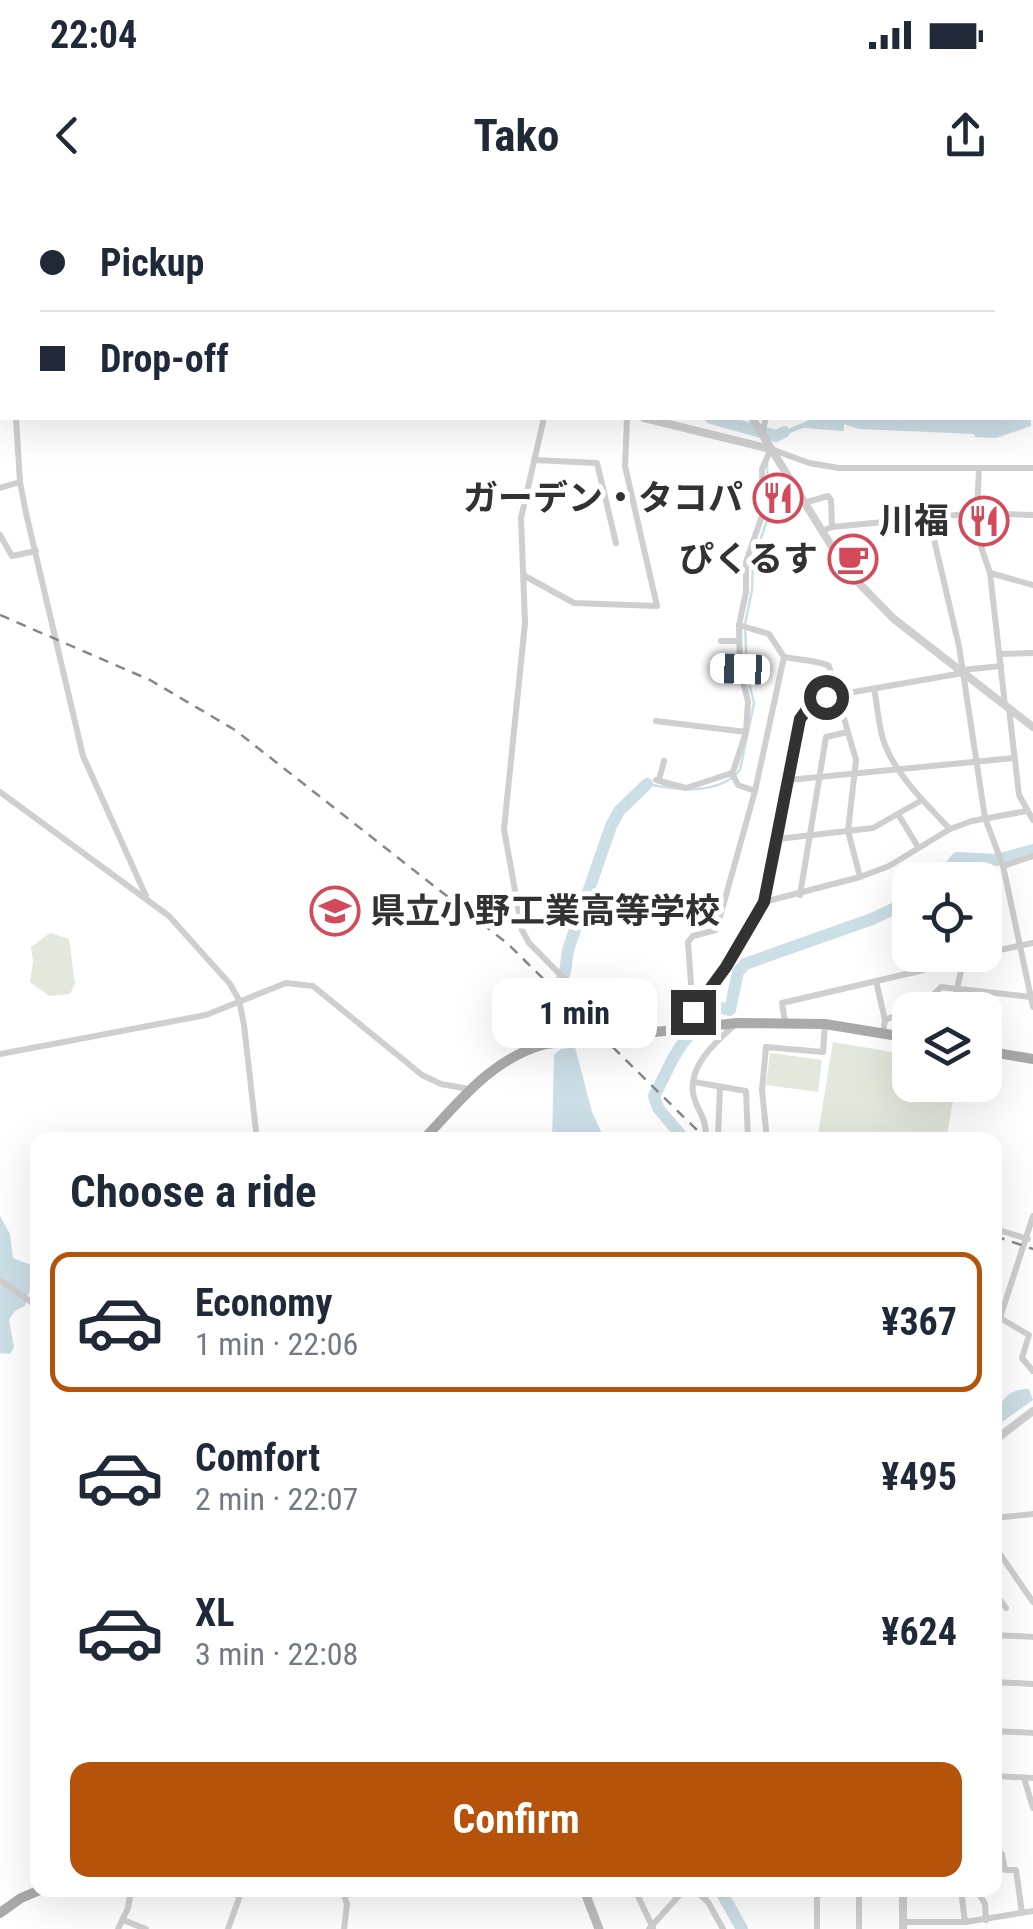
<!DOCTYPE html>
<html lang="en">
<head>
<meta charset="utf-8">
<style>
  body { margin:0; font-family:"Roboto Condensed","Noto Sans JP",sans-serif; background:#f2f2f3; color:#1f2937; height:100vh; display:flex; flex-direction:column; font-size:38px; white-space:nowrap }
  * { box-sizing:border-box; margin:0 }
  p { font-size:32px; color:#747a83 }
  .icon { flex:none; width:55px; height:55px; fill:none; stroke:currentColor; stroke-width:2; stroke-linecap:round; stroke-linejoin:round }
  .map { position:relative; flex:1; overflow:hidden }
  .details { position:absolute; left:30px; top:932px; width:972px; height:765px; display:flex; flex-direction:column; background:#fff; border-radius:20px; box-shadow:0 10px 40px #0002 }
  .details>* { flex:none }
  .guide { position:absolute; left:0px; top:0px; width:1035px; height:220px; box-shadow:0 10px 40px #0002; display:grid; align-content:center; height:220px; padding:0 40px; background:#fff }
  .tools { position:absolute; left:892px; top:662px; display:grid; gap:20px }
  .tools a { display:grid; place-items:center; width:110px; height:110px; border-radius:20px; background:#fff; box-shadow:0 10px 40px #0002; font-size:50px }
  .end { position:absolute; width:45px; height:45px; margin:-22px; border:12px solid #323232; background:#fff; box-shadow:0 0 0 5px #fff }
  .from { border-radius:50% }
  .bubble { position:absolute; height:70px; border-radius:20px; background:#fff; box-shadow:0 10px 40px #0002; font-size:32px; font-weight:700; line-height:70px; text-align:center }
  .car { position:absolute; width:30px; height:60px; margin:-30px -15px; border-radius:12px; box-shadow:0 0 8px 2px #0007; background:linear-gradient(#fff 24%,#345 0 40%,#fff 0 76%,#345 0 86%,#fff 0) }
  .guide b { display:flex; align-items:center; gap:35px; height:95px; font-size:38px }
  .guide b+b { border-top:2px solid #e0e1e3 }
  .guide i { width:25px; height:25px; background:#1f2937 }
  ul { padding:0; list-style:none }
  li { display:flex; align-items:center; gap:30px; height:140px; margin:0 20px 15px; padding:0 20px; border:5px solid transparent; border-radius:20px }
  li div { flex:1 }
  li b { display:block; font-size:38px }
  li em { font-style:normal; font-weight:700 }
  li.on { border-color:#b45309 }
  li>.icon { width:90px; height:90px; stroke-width:1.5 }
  h2 { padding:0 40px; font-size:45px; line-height:120px }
  .button { display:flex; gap:20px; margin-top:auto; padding:20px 40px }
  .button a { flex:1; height:115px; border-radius:20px; background:#b45309; color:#fff; font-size:40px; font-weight:700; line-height:115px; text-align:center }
  .status { display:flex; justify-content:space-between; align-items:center; height:70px; padding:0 50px; background:#fff; direction:ltr }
  .status svg { height:28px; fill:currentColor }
  header { display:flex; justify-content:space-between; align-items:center; height:130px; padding:0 40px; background:#fff; font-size:45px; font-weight:700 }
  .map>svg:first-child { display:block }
</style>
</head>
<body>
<div class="status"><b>22:04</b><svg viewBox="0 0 49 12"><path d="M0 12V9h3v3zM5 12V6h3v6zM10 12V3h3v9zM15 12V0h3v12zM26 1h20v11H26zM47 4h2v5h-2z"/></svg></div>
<header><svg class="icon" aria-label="back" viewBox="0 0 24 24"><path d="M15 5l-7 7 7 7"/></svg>Tako<svg class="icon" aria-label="share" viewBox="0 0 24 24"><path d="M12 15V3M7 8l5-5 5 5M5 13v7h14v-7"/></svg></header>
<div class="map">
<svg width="1033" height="1729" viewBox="0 0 1033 1729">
  <rect width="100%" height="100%" fill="#fff"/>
  <g fill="#e3e8dd">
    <path d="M 50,733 L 69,739 L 75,784 L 70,794 L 49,796 L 30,782 L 33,762 L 31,747 Z"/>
    <path d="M 833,842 L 910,855 L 910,885 L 956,885 L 946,940 L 817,940 Z"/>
    <path d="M 770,853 L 822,860 L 818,892 L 766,885 Z"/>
  </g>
  <g fill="#ccdee6">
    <path d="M 814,218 L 1031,218 L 1031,226 L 996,238 L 975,237 L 974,234 L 859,229 L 844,224 L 844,231 L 803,228 L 775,239 L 772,236 Z"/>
    <path d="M 575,847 L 592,912 L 605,940 L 552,940 L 554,855 L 561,849 Z"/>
    <path d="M 0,1016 L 10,1034 L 13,1058 L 28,1064 L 37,1063 L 37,1079 L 33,1080 L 25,1106 L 15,1111 L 9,1120 L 14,1147 L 10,1154 L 0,1153 Z"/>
    <path d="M 1029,1189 L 1033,1200 L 995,1227 C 995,1206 1006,1188 1029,1189 Z"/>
  </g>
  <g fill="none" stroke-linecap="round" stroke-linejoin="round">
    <path stroke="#ccdee6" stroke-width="2.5" d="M 647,584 C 677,590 718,596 740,570 L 754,503 L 747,475 L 745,424 L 752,390 L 753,363 L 768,317 L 767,263"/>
    <g stroke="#ccdee6" stroke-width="12">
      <path d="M 0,145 L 2,145"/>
      <path d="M 711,218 L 776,236 L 784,232"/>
      <path d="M 939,680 L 957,658 L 997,660 L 1033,650"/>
      <path d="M 553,798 L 565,772 L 568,750 L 611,626 L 619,611 L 647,584"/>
      <path d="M 698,822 L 713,806 L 730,810 L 738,772 L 745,764 L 872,719 L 910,701"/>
      <path d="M 685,940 L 658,908 L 654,896 C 665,877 673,853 688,837"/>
      <path d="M 720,1690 L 742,1729"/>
    </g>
    <g stroke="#cfcfcf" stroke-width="6">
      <path d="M 411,0 L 449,2"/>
      <path d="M 58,2 L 59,0"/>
      <path d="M 354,2 L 354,0"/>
      <path d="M 829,2 L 829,0"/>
      <path d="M 0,153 L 2,153"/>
      <path d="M 16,218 L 20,282 L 26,313 L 83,556 L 146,696"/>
      <path d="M 544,218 L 521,318 L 525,423 L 504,629 L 522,730 L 529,743 L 620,835"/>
      <path d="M 762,233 L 766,218"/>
      <path d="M 534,260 L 597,263 L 616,343"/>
      <path d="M 0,288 L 20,282"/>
      <path d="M 804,303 L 828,296 L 831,300 L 832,327"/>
      <path d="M 977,313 L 979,268"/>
      <path d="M 970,314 L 990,373 L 1005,505"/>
      <path d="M 929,318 L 959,446 L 985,618 L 1003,666 L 1033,807"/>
      <path d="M 822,331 L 832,327 L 977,313 L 1033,315"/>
      <path d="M 0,335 L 12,356 L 36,351"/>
      <path d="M 990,373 L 1033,385"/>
      <path d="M 525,376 L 574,403 L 657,406 L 625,266 L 627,218"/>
      <path d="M 721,441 L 738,441"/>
      <path d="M 999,454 L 1033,453"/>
      <path d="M 784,457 C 795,459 822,461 829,466 L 856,560 L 848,631 L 860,677"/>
      <path d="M 713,468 L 740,469"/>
      <path d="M 962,470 L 1001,466"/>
      <path d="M 874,489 C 878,507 878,527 885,545 C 897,576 927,605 950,629"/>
      <path d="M 1009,509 L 1019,595 L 1033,620"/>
      <path d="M 656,521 L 746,532"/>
      <path d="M 732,573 L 738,585 L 755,591"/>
      <path d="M 656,580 L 686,588 L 732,573 L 734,569 L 746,532 L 748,502 L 740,469 L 739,425 L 746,392 L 746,362 L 763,313 L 762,269 L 771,249 L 809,263 L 839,268 L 1033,268"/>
      <path d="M 659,580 L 664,561"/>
      <path d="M 788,580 L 1014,558"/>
      <path d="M 0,592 L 169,716 L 230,784 L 239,800 L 244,825 L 257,940"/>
      <path d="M 898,614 L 918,647"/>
      <path d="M 778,639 L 873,628 L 922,600"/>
      <path d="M 1003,666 L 1033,656"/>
      <path d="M 800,695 L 826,537 L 848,532"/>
      <path d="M 764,702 L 860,677 L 889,666 L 950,629 L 972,621 L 1027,611"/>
      <path d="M 985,753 L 1033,743"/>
      <path d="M 876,781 L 885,820 L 883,833"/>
      <path d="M 952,810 L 964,758 L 976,755"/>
      <path d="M 693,811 L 688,742 L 693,736 L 716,730 L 718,724 L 755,591 L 784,457 L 769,434 L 739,425"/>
      <path d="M 885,820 L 925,803 L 941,787 L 1031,797"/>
      <path d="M 785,822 L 782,803 L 915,772 L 964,758"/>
      <path d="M 689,827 C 704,781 748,747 764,700 C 784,645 787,582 799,524 L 806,509 L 825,497 L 963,473"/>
      <path d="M 521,837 L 496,826 L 507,792 L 520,788 L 527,792 C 527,812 520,831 522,850"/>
      <path d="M 0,854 L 206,815 L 286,783 L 313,786 L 422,875 L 441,884 L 469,889"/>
      <path d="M 694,882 L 746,891 L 748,940"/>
      <path d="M 720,888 L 718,936 L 723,940"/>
      <path d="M 706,940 C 707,915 696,911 693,893 C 689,864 717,841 736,824"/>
      <path d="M 767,940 L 762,890 L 766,847 L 823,852 L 825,824"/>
      <path d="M 1033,1016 L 1000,1118 L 1029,1135 L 1022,1158 L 1033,1171"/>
      <path d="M 995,1029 L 1028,1039"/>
      <path d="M 0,1080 L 38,1107"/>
      <path d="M 995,1318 L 1033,1314"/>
      <path d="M 995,1347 L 1033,1402"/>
      <path d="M 995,1393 L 1006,1408"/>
      <path d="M 995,1435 L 1033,1437"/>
      <path d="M 995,1482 L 1033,1484"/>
      <path d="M 995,1531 L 1033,1533"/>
      <path d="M 995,1576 L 1033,1578"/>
      <path d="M 1024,1578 L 1033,1608"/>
      <path d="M 995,1655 L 1002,1654 L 1005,1670 L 1016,1670 L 1022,1713"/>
      <path d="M 342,1690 L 347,1704 L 344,1729"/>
      <path d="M 635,1690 L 653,1728"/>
      <path d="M 695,1690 L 708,1702 L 723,1729"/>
      <path d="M 817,1690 L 817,1729"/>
      <path d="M 859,1690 L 859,1729"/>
      <path d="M 961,1690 L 965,1722"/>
      <path d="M 977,1690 L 985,1704 L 986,1720"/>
      <path d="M 123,1720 L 146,1729"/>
      <path d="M 903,1722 L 965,1722 L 1033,1711"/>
      <path d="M 118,1729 L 128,1708 L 131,1690"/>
      <path d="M 228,1729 L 242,1690"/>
      <path d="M 649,1729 L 684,1690"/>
    </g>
    <g stroke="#cfcfcf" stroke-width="8">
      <path d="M 613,0 L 614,2"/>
      <path d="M 927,0 L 927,2"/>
      <path d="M 475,2 L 475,0"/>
      <path d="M 599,2 L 600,0"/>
      <path d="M 1032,51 L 1033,51"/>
      <path d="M 644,218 L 771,249"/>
      <path d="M 752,218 L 847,371 L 894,419 L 1033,527"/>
      <path d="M 995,1240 L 1033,1211"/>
      <path d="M 903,1729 L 903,1690"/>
    </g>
    <path stroke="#bcbcbc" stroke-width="9" d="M 584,1690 L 599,1729"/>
    <g stroke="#aaa" stroke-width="10">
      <path d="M 985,851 L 1033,859"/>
      <path d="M 423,940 C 460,901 492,858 546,844 L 737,823 L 825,824 L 910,838"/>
      <path d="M 0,1713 L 21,1698 L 40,1690"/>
    </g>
    <g stroke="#878787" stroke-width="2.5" stroke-dasharray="10 8" stroke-linecap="butt">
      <path d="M 0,415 L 150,480 L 235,530 L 508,744 L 701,934"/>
      <path d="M 995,1036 L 1033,1049"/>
    </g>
  </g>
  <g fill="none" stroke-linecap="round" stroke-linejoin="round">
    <path stroke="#323232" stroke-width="12" d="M 693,812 L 726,767 L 764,702 L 800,519 L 810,505 L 826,497"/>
  </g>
  <defs>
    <g id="restaurant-ring" transform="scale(2.5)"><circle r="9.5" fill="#fff" stroke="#d34b5b" stroke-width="1.5"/><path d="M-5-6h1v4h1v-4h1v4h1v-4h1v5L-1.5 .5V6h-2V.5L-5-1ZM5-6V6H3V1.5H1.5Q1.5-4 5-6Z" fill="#d34b5b"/></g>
    <g id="cafe-ring" transform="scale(2.5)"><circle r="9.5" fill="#fff" stroke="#d34b5b" stroke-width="1.5"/><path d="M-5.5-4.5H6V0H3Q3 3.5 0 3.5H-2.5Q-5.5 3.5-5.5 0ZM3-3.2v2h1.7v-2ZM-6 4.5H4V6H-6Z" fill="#d34b5b"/></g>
    <g id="school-ring" transform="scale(2.5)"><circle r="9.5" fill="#fff" stroke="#d34b5b" stroke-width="1.5"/><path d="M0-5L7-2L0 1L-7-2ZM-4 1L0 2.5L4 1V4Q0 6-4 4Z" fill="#d34b5b"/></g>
  </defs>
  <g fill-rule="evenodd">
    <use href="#restaurant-ring" x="778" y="298"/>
    <use href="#restaurant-ring" x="984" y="321"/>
    <use href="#cafe-ring" x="853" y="359"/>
    <use href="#school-ring" x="335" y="711"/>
  </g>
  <g text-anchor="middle" stroke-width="10" stroke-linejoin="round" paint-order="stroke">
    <g font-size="35" font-weight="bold" fill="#323232" stroke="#fff" text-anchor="end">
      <text x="743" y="310">ガーデン・タコパ</text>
      <text x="949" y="333">川福</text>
      <text x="818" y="371">ぴくるす</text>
      <text x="370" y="723" text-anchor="start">県立小野工業高等学校</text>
    </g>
  </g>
</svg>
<div class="tools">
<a><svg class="icon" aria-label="locate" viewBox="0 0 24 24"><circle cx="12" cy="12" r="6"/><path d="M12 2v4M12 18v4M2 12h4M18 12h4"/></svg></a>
<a><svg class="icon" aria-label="layers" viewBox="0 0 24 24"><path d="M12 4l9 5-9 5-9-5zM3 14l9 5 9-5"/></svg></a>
</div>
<i class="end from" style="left:826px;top:497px"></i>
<i class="end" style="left:693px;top:812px"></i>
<div class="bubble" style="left:492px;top:778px;width:165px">1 min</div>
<i class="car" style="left:740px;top:469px;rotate:272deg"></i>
<div class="guide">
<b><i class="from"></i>Pickup</b>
<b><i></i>Drop-off</b>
</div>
<section class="details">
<h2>Choose a ride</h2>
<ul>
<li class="on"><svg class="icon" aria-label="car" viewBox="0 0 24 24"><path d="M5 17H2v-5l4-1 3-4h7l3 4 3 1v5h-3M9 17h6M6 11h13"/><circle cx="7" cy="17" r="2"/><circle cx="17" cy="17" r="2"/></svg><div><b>Economy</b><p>1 min · 22:06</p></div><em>¥367</em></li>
<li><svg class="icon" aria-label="car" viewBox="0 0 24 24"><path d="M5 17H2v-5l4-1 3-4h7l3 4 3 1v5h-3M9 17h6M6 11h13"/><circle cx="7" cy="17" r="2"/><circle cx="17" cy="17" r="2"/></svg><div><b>Comfort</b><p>2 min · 22:07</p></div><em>¥495</em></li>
<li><svg class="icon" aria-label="car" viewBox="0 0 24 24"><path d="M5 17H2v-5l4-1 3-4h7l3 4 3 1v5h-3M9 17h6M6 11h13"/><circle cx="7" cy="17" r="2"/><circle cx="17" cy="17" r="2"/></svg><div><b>XL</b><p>3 min · 22:08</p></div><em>¥624</em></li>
</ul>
<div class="button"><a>Confirm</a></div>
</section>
</div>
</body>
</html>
